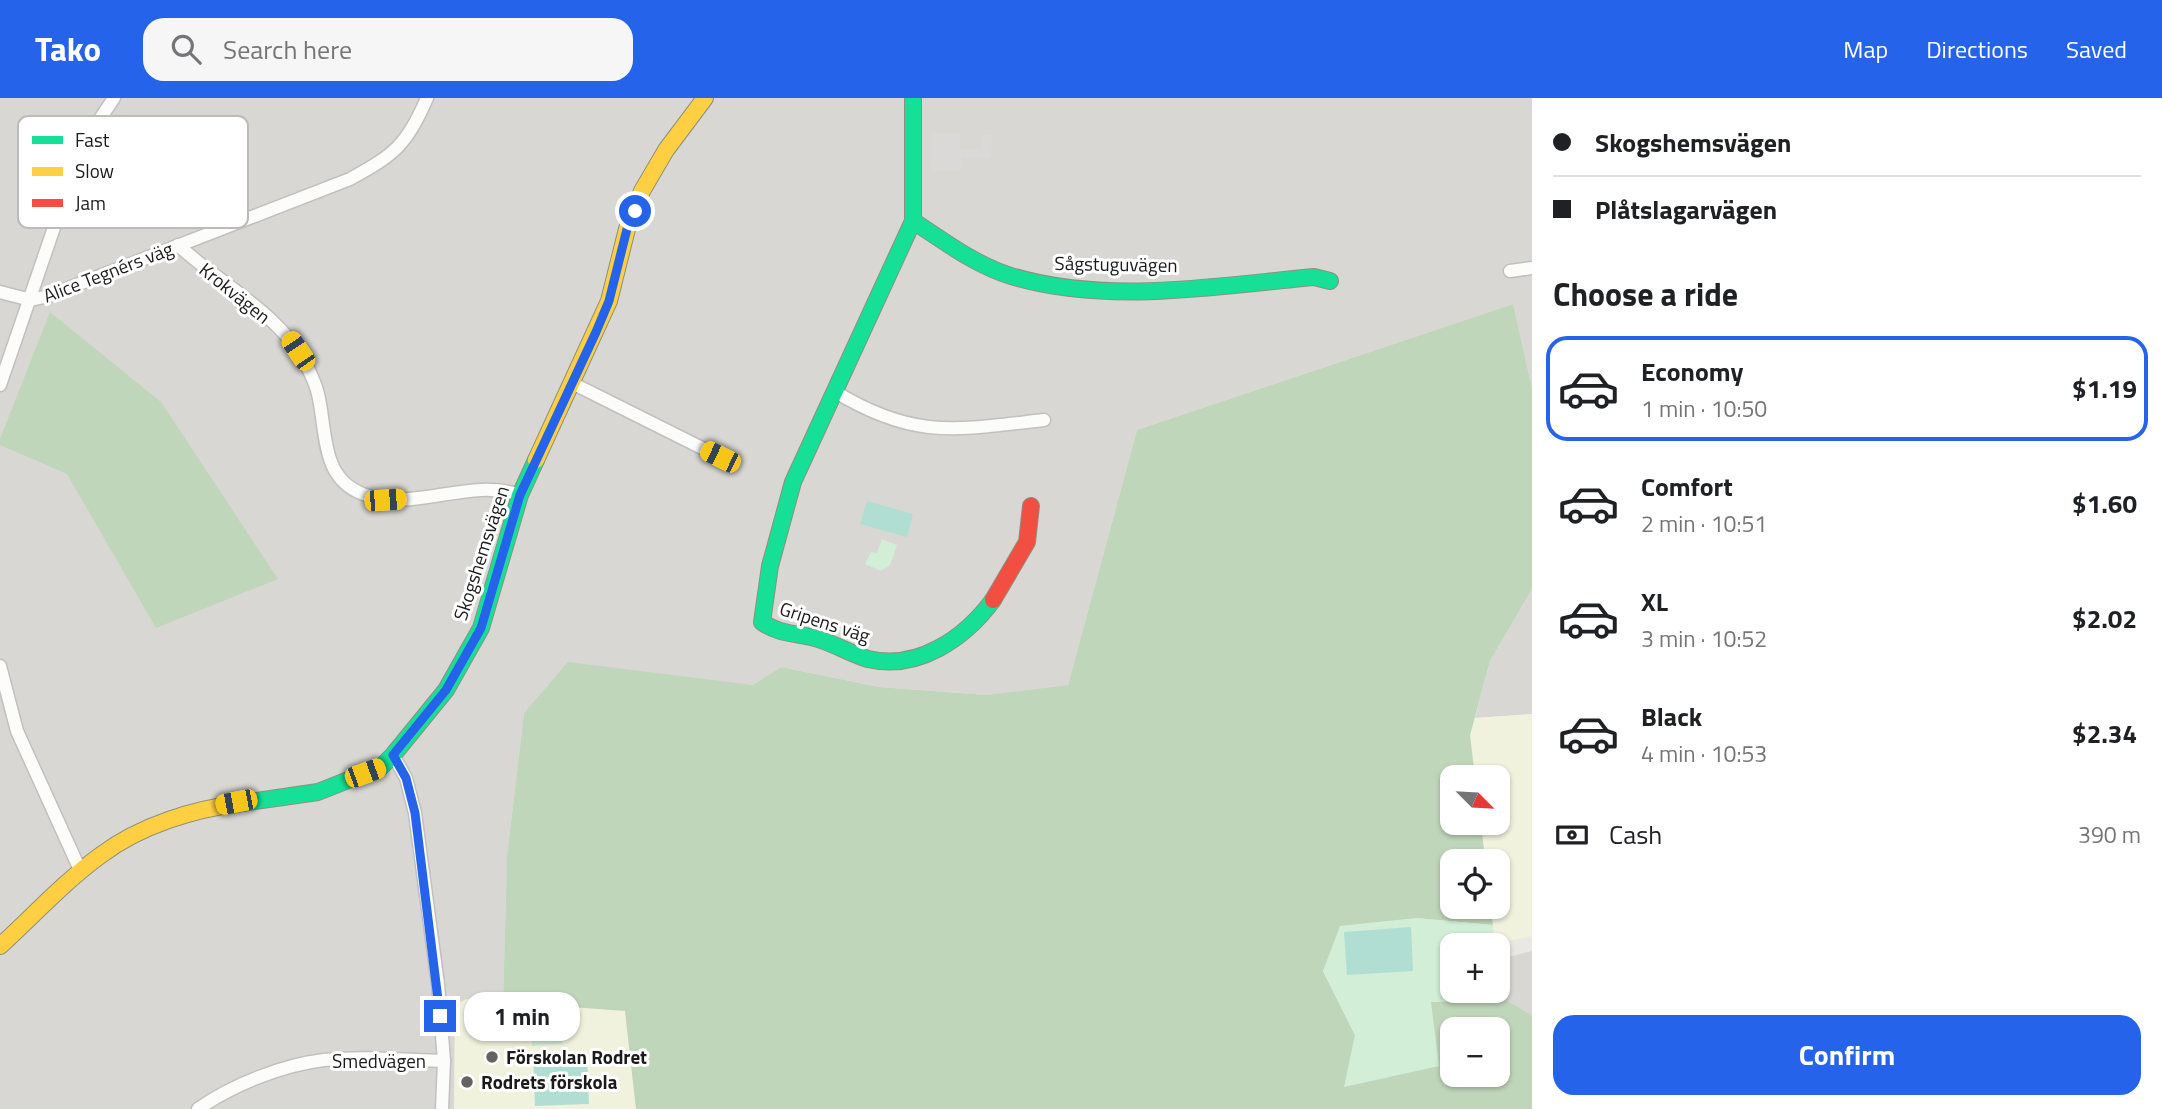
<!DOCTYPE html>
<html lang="en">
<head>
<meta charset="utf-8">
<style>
  body { margin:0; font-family:"Titillium Web",sans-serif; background:#f6f6f6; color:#202124; height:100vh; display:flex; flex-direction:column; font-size:26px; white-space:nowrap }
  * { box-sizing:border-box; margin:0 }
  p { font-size:23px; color:#757577 }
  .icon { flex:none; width:38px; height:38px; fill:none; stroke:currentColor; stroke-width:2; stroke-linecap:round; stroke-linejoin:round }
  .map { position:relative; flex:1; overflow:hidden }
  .details { display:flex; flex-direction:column; background:#fff; width:630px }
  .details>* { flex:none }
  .hud { display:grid; align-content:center; height:154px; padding:0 21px; background:#fff }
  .needle { width:46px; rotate:114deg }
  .fabs { position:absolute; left:1440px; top:667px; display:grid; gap:14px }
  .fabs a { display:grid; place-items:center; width:70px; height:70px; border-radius:14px; background:#fff; box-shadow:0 2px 5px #0004; font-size:35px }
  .end { position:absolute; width:32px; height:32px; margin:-16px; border:9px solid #2563eb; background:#fff; box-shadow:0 0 0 4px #fff }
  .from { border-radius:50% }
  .bubble { position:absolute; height:49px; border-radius:21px; background:#fff; box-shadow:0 2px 5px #0004; font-size:23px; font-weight:700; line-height:49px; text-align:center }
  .car { position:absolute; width:21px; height:42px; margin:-21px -10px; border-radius:9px; box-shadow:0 0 5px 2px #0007; background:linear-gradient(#f5c518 24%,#345 0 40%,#f5c518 0 76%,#345 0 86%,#f5c518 0) }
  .hud b { display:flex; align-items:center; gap:24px; height:66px; font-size:26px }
  .hud b+b { border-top:2px solid #e0e0e0 }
  .hud i { width:18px; height:18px; background:#202124 }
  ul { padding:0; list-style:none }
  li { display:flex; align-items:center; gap:21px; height:105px; margin:0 14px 10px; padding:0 7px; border:4px solid transparent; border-radius:21px }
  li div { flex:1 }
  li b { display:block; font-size:26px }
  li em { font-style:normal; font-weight:700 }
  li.active { border-color:#2563eb }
  li>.icon { width:63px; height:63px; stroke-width:1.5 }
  h2 { padding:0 21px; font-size:32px; line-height:84px }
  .pay { display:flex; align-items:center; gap:18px; height:77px; padding:0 21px; font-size:26px }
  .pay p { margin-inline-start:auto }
  .button { display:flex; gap:14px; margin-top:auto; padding:14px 21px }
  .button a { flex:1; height:80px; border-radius:21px; background:#2563eb; color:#fff; font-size:28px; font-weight:700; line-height:80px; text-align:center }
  header { display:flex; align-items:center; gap:42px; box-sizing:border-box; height:98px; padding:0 35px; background:#2563eb; color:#fff }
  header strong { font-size:33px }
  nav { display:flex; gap:38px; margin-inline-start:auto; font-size:24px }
  .search { width:490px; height:63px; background:#f6f6f6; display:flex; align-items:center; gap:18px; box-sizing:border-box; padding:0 24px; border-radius:21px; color:#757577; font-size:26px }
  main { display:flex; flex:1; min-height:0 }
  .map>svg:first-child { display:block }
</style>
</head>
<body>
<header>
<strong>Tako</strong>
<div class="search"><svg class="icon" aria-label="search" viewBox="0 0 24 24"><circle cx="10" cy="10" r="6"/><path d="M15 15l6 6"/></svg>Search here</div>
<nav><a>Map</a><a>Directions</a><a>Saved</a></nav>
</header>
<main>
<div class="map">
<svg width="1532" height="1011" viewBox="0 0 1532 1011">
  <rect width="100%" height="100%" fill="#e9e8e3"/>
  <g fill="#d8d7d4">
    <path d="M 0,0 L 1532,0 L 1532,290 L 1513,206 L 1137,332 L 1068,587 L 986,597 L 879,589 L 781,569 L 753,587 L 672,579 L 524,615 L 507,758 L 503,904 L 467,901 L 455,908 L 454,1011 L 0,1011 Z"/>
    <path d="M 1532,491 L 1532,616 L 1475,620 L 1490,563 Z"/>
    <path d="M 1532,853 L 1532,917 L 1504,901 L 1504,860 Z"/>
  </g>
  <g fill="#f0f2de">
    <path d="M 1532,616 L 1532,838 L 1494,846 L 1490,809 L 1498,808 L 1498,763 L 1485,763 L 1481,725 L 1498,724 L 1498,679 L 1475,679 L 1470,638 L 1475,620 Z"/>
    <path d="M 466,901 L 625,913 L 636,1011 L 454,1011 L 455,908 Z"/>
  </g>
  <g fill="#c0d6ba" fill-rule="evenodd">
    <path d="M 1513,206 L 1532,290 L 1532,491 L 1490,563 L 1470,637 L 1475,679 L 1452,679 L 1452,724 L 1481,725 L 1485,763 L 1452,763 L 1452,808 L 1490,809 L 1493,827 L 1416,820 L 1323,873 L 1355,937 L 1431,904 L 1504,901 L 1532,917 L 1532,1011 L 636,1011 L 625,913 L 503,904 L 507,758 L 524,615 L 568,564 L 753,587 L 781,569 L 879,589 L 986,597 L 1068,587 L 1137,332 ZM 1452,931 L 1498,931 L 1498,976 L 1452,976 Z"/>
    <path d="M 50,214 L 161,304 L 278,481 L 156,530 L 67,376 L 0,347 L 0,341 Z"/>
  </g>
  <g fill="#d2eed7">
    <path d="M 882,441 L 897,447 L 890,467 L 881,473 L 865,466 L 871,454 L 877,455 Z"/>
    <path d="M 1416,820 L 1493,827 L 1495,847 L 1452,847 L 1452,892 L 1498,892 L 1498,851 L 1504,860 L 1504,901 L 1431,904 L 1439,968 L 1344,989 L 1355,937 L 1323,873 L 1340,828 Z"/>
    <path d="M 561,921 L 562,946 L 532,948 L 530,923 Z"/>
  </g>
  <g fill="#b1ded2">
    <path d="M 867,403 L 913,416 L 907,439 L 860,426 Z"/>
    <path d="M 1411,829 L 1413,873 L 1347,877 L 1344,834 Z"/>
    <path d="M 587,955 L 589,1006 L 535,1008 L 533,957 Z"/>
  </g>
  <path fill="#dad9d7" d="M 932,35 L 960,35 L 960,51 L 981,51 L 982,36 L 992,37 L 990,61 L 962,59 L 960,73 L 931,73 Z"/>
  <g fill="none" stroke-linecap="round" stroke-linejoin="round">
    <g stroke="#c0c0be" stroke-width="15">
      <g id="street">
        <path d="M 178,147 C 220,186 279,215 306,266 C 310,275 316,286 318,296 C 327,333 320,380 363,396 C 413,415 469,379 520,397"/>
        <path d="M 1510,173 L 1532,170"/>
        <path d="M 0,194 L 31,202 L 48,198 L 350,81 C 394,57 407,47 427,0"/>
        <path d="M 574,286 L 720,359"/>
        <path d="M 0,287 L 82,48 L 114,0"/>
        <path d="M 834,293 C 914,342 956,332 1044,322"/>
        <path d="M 0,568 L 17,633 L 81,774"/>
        <path d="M 393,657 L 406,680 L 415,715 L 438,886 L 444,963 L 442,1011"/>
        <path d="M 198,1011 C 232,987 282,967 324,962 C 364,958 405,962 444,963"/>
      </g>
    </g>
    <g stroke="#8c917d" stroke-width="18">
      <g id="fast">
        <path d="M 913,0 L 913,123 C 944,143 975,167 1011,178 C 1107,207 1216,188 1314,179 L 1330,183"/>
        <path d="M 913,123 L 793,384 L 770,468 L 762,524 C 779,537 799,535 818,541 C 835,546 851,556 868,561 C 918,573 965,540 993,502"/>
        <path d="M 242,705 L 318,694 L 381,669 L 393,657 L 446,592 L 481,530 L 520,397 L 536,362"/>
      </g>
    </g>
    <g stroke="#8c917d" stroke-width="18">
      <g id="slow">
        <path d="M 536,362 L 609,203 L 627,131 L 642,93 L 666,52 L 705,0"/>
        <path d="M 0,848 C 33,818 65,783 101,757 C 141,727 194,711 242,705"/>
      </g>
    </g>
    <g stroke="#8c917d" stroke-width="18">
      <path id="jam" d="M 993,502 L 1027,444 L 1031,408"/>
    </g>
    <use href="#street" stroke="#fcfcfb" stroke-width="12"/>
    <use href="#fast" stroke="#16e098" stroke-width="16"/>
    <use href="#slow" stroke="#ffcf43" stroke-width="16"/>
    <use href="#jam" stroke="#f24e42" stroke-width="16"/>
  </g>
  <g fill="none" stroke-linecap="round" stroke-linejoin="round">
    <path stroke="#2563eb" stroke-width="9" d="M 440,918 L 415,715 L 406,680 L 393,657 L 446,592 L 481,530 L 520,397 L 596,234 L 609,203 L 627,131 L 635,113"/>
  </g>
  <g fill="#636361" stroke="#fff" stroke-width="2.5">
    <circle cx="492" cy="959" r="7"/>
    <circle cx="467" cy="984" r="7"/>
  </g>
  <g text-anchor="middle" stroke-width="6" stroke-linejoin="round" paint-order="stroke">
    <g font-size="19" fill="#1b1b1b" stroke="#fff">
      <text transform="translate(1116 166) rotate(1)" y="7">Sågstuguvägen</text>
      <text transform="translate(108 174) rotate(-21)" y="7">Alice Tegnérs väg</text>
      <text transform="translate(235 195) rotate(39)" y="7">Krokvägen</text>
      <text transform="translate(481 455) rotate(-72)" y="7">Skogshemsvägen</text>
      <text transform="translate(825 524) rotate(18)" y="7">Gripens väg</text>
      <text x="379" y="970">Smedvägen</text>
    </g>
    <g font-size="19" font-weight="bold" fill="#1b1b1b" stroke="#fff" text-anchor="start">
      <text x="506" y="966">Förskolan Rodret</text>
      <text x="481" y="991">Rodrets förskola</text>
    </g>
  </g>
  <rect x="18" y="18" width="230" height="112" rx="10" fill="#fff" stroke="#bbb" stroke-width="2"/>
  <rect x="32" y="38" width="31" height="8" fill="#16e098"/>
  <rect x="32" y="69" width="31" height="9" fill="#ffcf43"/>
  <rect x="32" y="101" width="31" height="8" fill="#f24e42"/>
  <g font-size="19" fill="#1b1b1b">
    <text x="75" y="49">Fast</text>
    <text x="75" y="80">Slow</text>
    <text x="75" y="112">Jam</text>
  </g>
</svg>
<div class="fabs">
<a><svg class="needle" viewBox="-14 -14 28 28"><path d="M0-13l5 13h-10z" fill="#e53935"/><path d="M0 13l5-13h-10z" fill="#757577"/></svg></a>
<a><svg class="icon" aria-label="locate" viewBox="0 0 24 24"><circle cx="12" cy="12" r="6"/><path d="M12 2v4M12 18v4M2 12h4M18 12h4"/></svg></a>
<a>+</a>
<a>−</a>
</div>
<i class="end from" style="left:635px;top:113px"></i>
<i class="end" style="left:440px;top:918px"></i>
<div class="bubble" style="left:464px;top:894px;width:116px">1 min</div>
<i class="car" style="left:298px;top:253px;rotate:326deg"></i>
<i class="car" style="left:720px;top:359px;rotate:296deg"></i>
<i class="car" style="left:385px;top:402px;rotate:86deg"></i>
<i class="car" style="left:365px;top:675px;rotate:70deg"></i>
<i class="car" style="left:236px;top:704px;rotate:259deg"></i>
</div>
<section class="details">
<div class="hud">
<b><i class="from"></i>Skogshemsvägen</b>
<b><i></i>Plåtslagarvägen</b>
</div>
<h2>Choose a ride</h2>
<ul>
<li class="active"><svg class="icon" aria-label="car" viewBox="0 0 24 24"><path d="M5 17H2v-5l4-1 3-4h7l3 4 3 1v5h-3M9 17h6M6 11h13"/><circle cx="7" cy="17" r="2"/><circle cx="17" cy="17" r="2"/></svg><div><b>Economy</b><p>1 min · 10:50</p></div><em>$1.19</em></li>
<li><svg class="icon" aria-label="car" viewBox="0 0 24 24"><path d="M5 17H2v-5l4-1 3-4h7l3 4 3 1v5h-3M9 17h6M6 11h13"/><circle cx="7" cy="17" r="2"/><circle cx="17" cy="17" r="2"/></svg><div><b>Comfort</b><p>2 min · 10:51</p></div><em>$1.60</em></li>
<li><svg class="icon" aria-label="car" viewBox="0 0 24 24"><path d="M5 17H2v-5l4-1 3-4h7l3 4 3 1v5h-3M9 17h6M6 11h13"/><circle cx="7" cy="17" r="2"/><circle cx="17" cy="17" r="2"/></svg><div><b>XL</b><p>3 min · 10:52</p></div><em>$2.02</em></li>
<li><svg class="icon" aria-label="car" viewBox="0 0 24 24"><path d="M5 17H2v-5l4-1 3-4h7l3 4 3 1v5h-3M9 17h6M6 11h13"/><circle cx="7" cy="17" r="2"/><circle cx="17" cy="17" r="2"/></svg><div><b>Black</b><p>4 min · 10:53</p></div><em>$2.34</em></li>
</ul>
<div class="pay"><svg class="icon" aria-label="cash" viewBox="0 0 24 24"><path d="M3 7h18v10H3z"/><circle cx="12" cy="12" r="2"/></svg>Cash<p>390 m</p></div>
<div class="button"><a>Confirm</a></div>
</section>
</main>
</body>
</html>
